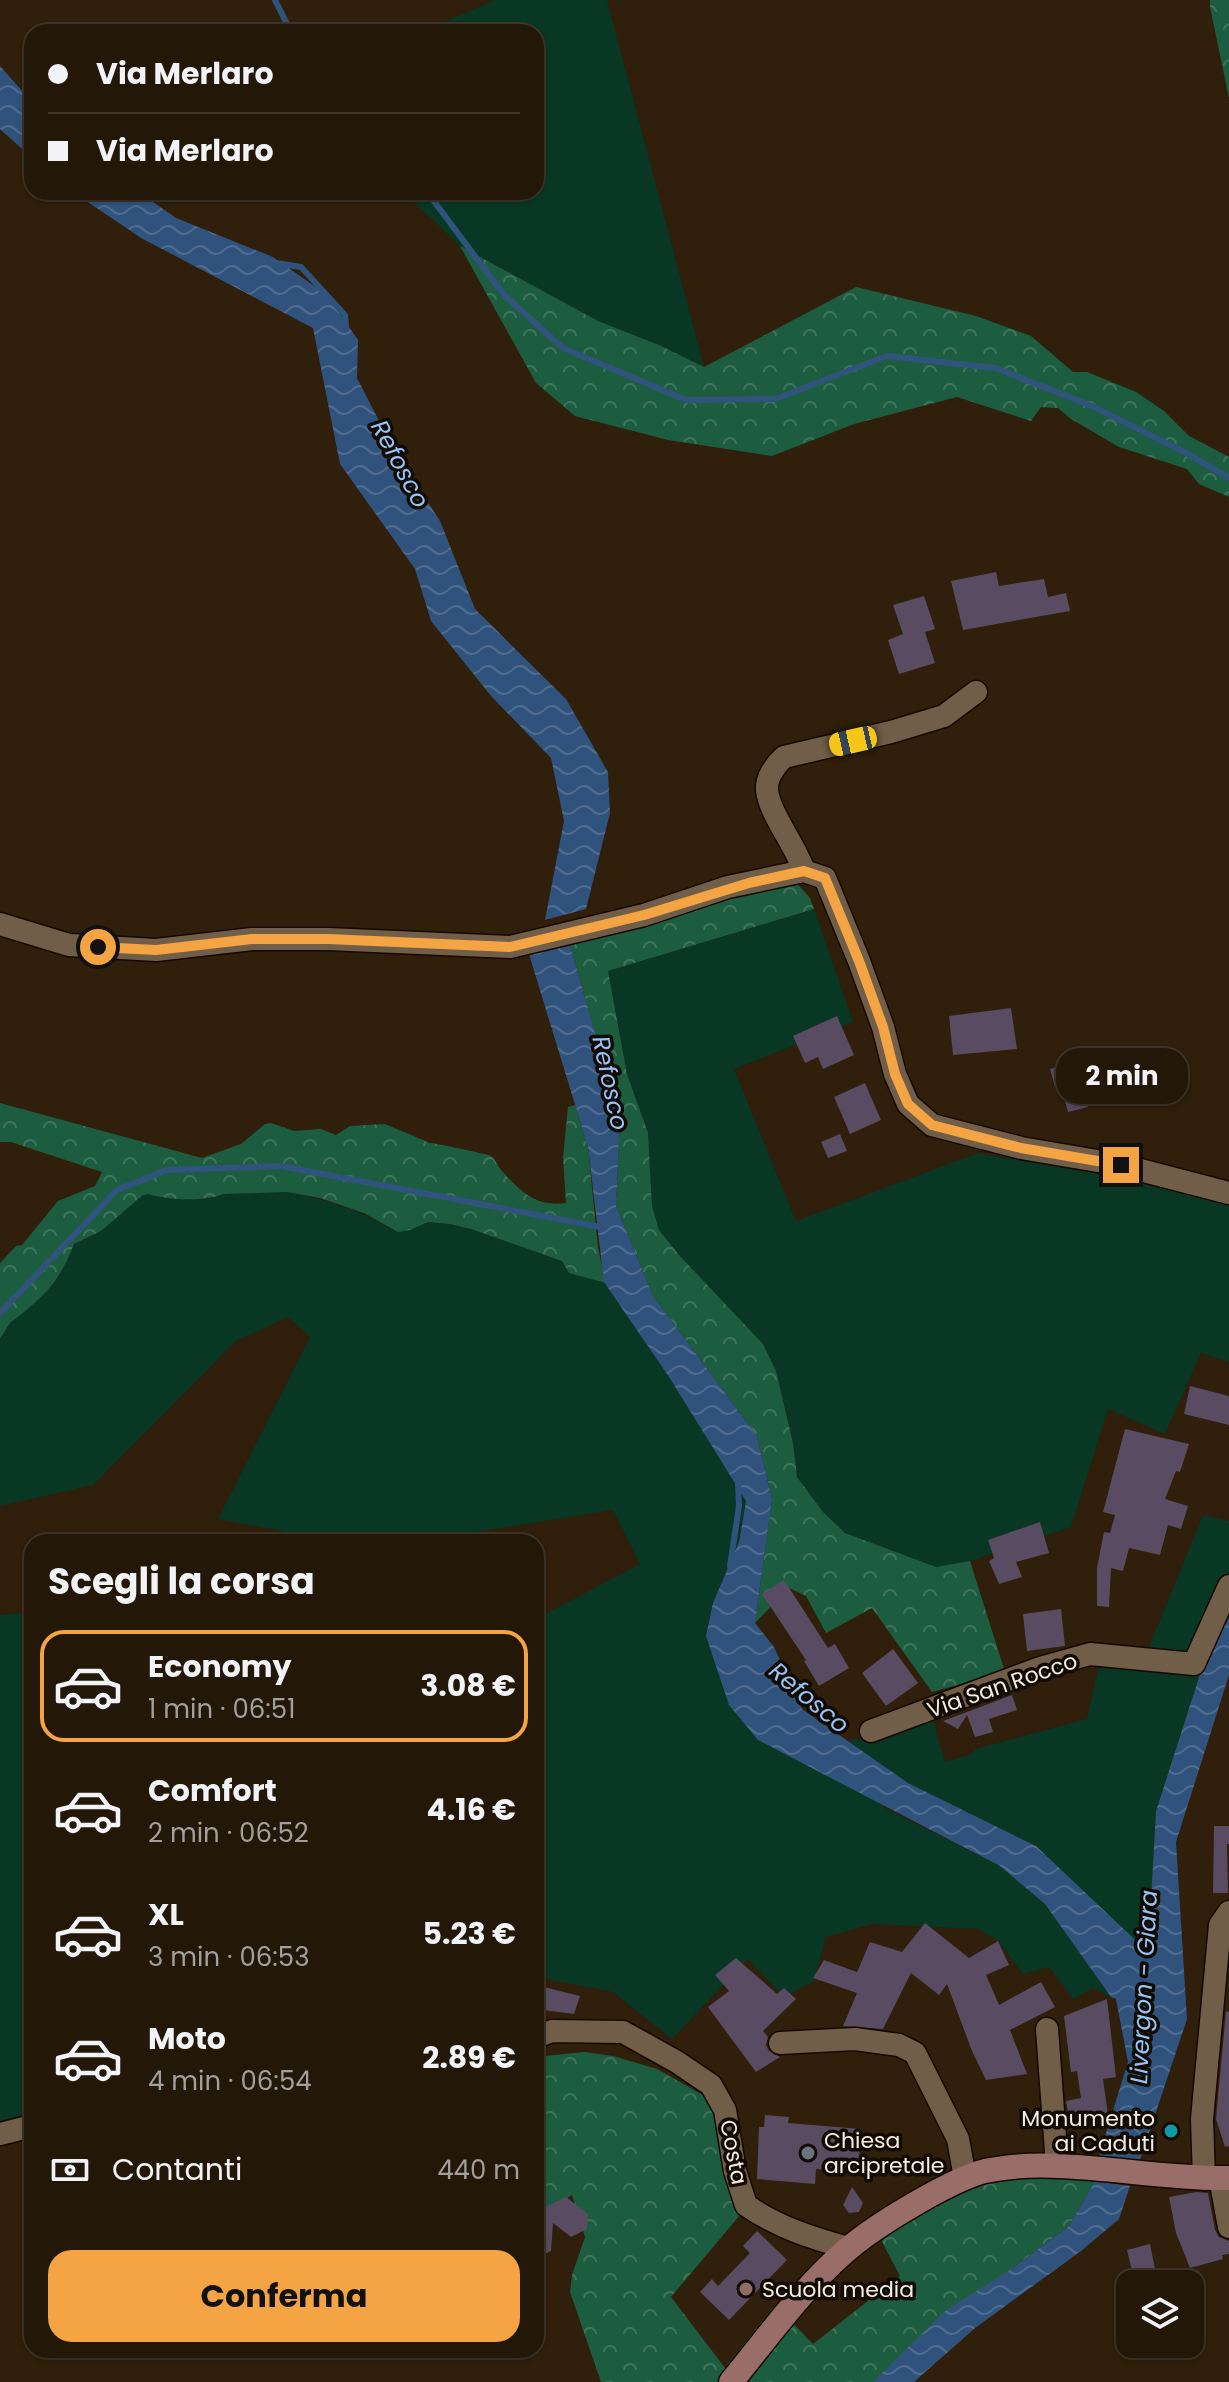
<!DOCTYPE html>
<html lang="it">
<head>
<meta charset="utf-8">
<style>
  body { margin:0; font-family:Poppins,sans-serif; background:#2b2012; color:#f1f3f6; height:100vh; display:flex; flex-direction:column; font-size:30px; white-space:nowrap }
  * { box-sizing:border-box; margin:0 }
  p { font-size:26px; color:#a39f9c }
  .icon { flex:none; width:44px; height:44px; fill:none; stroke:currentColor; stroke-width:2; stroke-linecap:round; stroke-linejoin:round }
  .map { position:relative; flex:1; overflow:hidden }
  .sheet { position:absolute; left:24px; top:1534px; width:520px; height:824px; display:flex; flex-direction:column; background:#231708; border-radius:24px; box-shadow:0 2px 6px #0004,0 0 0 2px #403629 }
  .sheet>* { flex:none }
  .top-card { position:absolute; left:24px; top:24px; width:520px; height:176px; border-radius:24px; box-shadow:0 2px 6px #0004,0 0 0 2px #403629; display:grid; align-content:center; height:176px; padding:0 24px; background:#231708 }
  .buttons { position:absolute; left:1116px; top:2270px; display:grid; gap:16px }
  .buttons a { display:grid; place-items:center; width:88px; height:88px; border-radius:16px; background:#231708; box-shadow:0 2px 6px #0004,0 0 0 2px #403629; font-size:40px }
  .end { position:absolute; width:36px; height:36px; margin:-18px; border:10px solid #f4a443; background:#111; box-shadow:0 0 0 4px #111 }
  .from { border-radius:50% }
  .bubble { position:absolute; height:56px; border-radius:24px; background:#231708; box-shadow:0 2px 6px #0004,0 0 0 2px #403629; font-size:26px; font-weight:700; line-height:56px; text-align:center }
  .car { position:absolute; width:24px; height:48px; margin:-24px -12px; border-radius:10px; box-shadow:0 0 6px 2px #0007; background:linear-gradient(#f5c518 24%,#345 0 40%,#f5c518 0 76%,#345 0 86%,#f5c518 0) }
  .top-card b { display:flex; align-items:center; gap:28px; height:76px; font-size:30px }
  .top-card b+b { border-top:2px solid #403629 }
  .top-card i { width:20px; height:20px; background:#f1f3f6 }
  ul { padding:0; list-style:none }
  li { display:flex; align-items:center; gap:24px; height:112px; margin:0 16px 12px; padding:0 8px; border:4px solid transparent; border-radius:24px }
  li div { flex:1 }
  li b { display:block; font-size:30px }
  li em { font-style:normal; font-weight:700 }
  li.on { border-color:#f4a443 }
  li>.icon { width:72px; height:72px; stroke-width:1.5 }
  h2 { padding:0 24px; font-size:36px; line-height:96px }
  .pay { display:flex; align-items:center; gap:20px; height:88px; padding:0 24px; font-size:30px }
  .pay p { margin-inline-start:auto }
  .primary-button { display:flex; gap:16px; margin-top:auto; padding:16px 24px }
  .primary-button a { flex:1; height:92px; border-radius:24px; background:#f4a443; color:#111; font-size:32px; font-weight:700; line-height:92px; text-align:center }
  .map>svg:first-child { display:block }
</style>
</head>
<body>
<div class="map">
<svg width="1229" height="2382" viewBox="0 0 1229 2382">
  <defs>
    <pattern id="forest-crowns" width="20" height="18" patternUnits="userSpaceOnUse" patternTransform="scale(2)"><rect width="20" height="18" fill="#1c5d40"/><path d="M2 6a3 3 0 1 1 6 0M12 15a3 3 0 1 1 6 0" fill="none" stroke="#3e745b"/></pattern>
    <pattern id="water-waves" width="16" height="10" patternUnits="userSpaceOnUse" patternTransform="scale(2)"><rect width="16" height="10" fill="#30537d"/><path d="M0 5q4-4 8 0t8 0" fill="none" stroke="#4f6c8f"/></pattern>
  </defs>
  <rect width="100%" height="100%" fill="#2f1f0b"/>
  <g fill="#083723">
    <path d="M 495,0 L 607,0 L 704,367 L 659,345 L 598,321 L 460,246 L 415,203 L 408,192 L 536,192 L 536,32 L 421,32 Z"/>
    <path d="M 814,909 L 853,1022 L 734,1069 L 796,1221 L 978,1153 L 1106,1175 L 1229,1205 L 1229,1362 L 1201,1353 L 1165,1434 L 1108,1409 L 1071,1527 L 970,1561 L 936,1567 L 845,1533 L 823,1512 L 797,1477 L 793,1443 L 776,1371 L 763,1344 L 679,1255 L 659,1230 L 652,1206 L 648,1133 L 627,1074 L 608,971 Z"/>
    <path d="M 287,1192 C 324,1199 358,1209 391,1229 L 428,1222 L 450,1224 L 471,1229 L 562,1261 L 565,1268 L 604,1282 L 669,1377 L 746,1501 L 739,1542 L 713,1603 L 706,1636 L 885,1808 L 1000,1866 L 1045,1904 L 1111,1997 L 1093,1988 L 1073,1999 L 1049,1967 L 1023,1974 L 999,1942 L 979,1929 L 873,1924 L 826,1937 L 814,1981 L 784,1997 L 748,1959 L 672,2039 L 613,1992 L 536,1977 L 536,1619 L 640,1564 L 613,1510 L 413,1542 L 339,1542 L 218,1519 L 310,1337 L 288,1317 L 236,1341 L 93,1485 L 0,1506 L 0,1338 C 5,1333 6,1327 11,1322 C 42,1298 60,1282 74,1244 L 101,1231 L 143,1194 C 169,1193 197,1206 223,1194 Z"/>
    <path d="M 1203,1515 L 1229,1521 L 1229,1584 L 1156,1811 L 1148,1953 L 1036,1846 L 908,1783 L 847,1741 L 933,1720 L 945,1762 L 972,1754 L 975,1749 L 1087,1719 L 1099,1665 L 1142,1664 Z"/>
    <path d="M 32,1612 L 32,2118 L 0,2123 L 0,1615 Z"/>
  </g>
  <g fill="url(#forest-crowns)">
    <path d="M 1210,0 L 1229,0 L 1229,98 L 1210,7 Z"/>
    <path d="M 460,246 L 598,321 L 659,345 L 704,367 L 856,287 L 976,316 L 1031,336 L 1073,372 L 1087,372 L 1136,392 L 1164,411 L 1189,436 L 1229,457 L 1229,497 L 1199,484 L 1187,469 L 1119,447 L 1071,419 L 1058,408 L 1041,407 L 1031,421 L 957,397 L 854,424 L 772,456 L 668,440 L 575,416 L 536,383 Z"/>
    <path d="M 794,880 L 810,898 L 814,909 L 608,971 L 627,1074 L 648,1133 L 652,1206 L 659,1230 L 679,1255 L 763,1344 L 776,1371 L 793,1443 L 797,1477 L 823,1512 L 845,1533 L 936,1567 L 970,1561 L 1005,1672 L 932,1692 L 872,1608 L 826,1633 L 806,1596 L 789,1588 L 755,1623 L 772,1499 L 757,1436 L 653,1296 L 616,1206 L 620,1119 L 569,942 Z"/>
    <path d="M 0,1103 L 202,1158 L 241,1144 L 265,1124 L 271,1123 L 294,1131 L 321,1129 L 336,1135 L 350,1126 L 385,1124 L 430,1143 C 434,1143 487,1154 491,1156 C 496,1160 498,1167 502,1171 C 521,1192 536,1207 566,1203 L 563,1158 L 568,1107 L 575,1105 L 588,1147 L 598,1248 L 606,1283 L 569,1273 L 562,1261 L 471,1229 L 450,1224 L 428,1222 L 410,1230 L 398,1232 L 364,1213 L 320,1198 L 287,1192 L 223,1194 C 207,1202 165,1200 149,1194 L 143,1195 L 101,1231 L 74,1244 C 59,1283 43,1298 11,1322 C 6,1327 5,1333 0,1338 L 0,1263 L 16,1246 L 22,1245 L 58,1201 L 95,1186 L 102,1172 L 11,1142 L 0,1142 Z"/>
    <path d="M 584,2052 L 613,2056 L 657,2069 L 703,2095 L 719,2111 L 746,2208 L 671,2297 L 725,2368 L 775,2305 L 813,2344 L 900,2276 L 879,2236 L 981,2176 L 1034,2176 L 1095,2181 L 1069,2226 L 1014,2267 L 873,2382 L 601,2382 L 570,2292 L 572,2275 L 585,2237 L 572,2195 L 536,2219 L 536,2057 Z"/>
  </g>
  <g fill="url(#water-waves)">
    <path d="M 0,66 L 32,102 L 32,158 L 0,129 Z"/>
    <path d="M 73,192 L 139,192 L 176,218 L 273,257 L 327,295 L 358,340 L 357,378 L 394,450 L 440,521 L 475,609 L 566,699 L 608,772 L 610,813 L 586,909 L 545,920 L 564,821 L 551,758 L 491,696 L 431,621 L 415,569 L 340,464 L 313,328 L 141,238 Z"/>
    <path d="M 569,942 L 620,1119 L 616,1206 L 653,1296 L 757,1436 L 772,1499 L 755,1623 L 774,1647 L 802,1709 L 908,1783 L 1036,1846 L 1148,1952 L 1156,1811 L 1229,1584 L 1229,1675 L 1176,1842 L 1187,2019 L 1140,2160 L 1099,2156 L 1128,2062 L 1116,1999 L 1111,1997 L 1045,1904 L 1000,1866 L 758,1740 L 729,1705 L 706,1636 L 713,1603 L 739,1542 L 746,1501 L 669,1377 L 604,1282 L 588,1147 L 528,951 Z"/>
    <path d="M 1095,2181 L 1130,2186 L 1119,2219 L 1081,2251 L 975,2328 L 914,2382 L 873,2382 L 944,2312 L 1014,2267 L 1069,2226 Z"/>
  </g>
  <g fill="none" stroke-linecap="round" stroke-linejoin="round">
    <g stroke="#30537d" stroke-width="6">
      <path d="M 275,0 L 291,32"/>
      <path d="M 427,192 L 504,295 L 563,348 L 686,400 L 775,399 L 887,356 L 996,368 L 1092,406 L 1188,454 L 1229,478"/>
      <path d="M 276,263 L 301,267 L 345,315 L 346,326"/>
      <path d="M 0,1313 L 117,1190 L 167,1170 L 281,1166 L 600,1227"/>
      <path d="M 730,1566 L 739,1506 L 738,1482"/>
    </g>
  </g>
  <g fill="#594b61">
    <path d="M 996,572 L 999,586 L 1044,579 L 1048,597 L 1066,593 L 1070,611 L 963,630 L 951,581 Z"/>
    <path d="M 924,596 L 935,629 L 925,632 L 935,663 L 899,674 L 888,640 L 903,634 L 893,605 Z"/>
    <path d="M 1011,1008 L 1017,1049 L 953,1055 L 949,1016 Z"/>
    <path d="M 837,1016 L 854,1055 L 823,1069 L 818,1057 L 805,1063 L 793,1036 Z"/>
    <path d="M 1078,1061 L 1088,1107 L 1068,1112 L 1061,1086 L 1055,1087 L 1050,1069 Z"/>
    <path d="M 865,1083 L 881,1120 L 850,1134 L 834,1097 Z"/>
    <path d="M 840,1134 L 847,1151 L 828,1158 L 821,1142 Z"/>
    <path d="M 1190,1386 L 1229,1396 L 1229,1425 L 1184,1414 Z"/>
    <path d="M 1125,1429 L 1189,1444 L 1180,1472 L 1176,1471 L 1165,1499 L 1188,1506 L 1181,1529 L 1168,1525 L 1160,1555 L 1129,1548 L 1123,1571 L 1111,1568 L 1109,1607 L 1097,1606 L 1097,1568 L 1104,1532 L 1110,1533 L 1115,1515 L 1103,1512 Z"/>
    <path d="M 1040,1522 L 1049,1553 L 1016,1562 L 1022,1577 L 999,1584 L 989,1561 L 994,1558 L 988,1540 Z"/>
    <path d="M 784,1580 L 828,1648 L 835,1644 L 849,1668 L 819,1686 L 804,1661 L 806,1660 L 762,1594 Z"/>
    <path d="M 1061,1609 L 1065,1646 L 1027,1651 L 1023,1614 Z"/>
    <path d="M 893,1649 L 918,1683 L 886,1706 L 862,1673 Z"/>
    <path d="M 1012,1695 L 1017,1710 L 989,1719 L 993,1732 L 975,1737 L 967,1715 L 958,1729 L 943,1721 Z"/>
    <path d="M 1214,1826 L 1229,1826 L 1229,1844 L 1227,1844 L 1228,1893 L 1213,1893 Z"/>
    <path d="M 925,1923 L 969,1958 L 998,1941 L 1009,1965 L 986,1975 L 999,2005 L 1041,1982 L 1055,2007 L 1010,2030 L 1027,2074 L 986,2080 L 972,2051 L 947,1984 L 939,1995 L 911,1973 L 883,2029 L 843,2026 L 857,1993 L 813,1978 L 824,1960 L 857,1972 L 870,1942 L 902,1952 Z"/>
    <path d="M 736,1958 L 777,1994 L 784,1988 L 796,1999 L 763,2031 L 768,2037 L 766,2045 L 769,2051 L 780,2057 L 756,2072 L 708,2007 L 729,1991 L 715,1975 Z"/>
    <path d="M 536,1985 L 580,1996 L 574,2014 L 543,2010 L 544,2003 L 536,2001 Z"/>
    <path d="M 1107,1999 L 1116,2077 L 1103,2079 L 1109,2122 L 1071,2129 L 1066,2101 L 1081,2098 L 1077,2071 L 1071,2072 L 1064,2016 Z"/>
    <path d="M 1226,2011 L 1229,2012 L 1229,2146 L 1225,2147 L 1216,2119 Z"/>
    <path d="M 765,2115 L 789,2117 L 788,2123 L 861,2129 L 858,2173 L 816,2169 L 815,2184 L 757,2179 L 759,2127 L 764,2127 Z"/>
    <path d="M 852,2187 L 863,2203 L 859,2212 L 849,2213 L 843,2205 Z"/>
    <path d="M 1196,2192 L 1208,2193 L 1215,2230 L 1219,2237 L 1229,2241 L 1229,2254 L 1222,2255 L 1223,2259 L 1190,2268 L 1176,2233 L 1169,2197 Z"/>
    <path d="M 566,2197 L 588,2214 L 587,2229 L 571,2237 L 553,2223 L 551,2251 L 536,2258 L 536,2211 Z"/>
    <path d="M 757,2231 L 787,2260 L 729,2320 L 700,2292 L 712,2279 L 718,2286 L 750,2253 L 743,2246 Z"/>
    <path d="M 1150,2244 L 1156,2274 L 1134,2279 L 1127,2250 Z"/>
  </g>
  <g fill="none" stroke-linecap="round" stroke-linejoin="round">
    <g stroke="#160800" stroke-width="25">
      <g id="street">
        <path d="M 804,871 C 796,846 769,813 767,790 C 766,778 775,765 784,757 L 891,732 L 944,716 L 976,692"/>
        <path d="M 0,924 L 69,945 L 156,950 L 252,939 L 328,939 L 510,947 L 644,915 L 728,887 L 804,871 L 825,878 L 859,961 L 883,1027 L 895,1074 L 908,1104 L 932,1125 L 1021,1148 L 1121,1165 L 1229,1193"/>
        <path d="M 871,1731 L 1040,1668 L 1090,1654 L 1194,1664 L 1229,1586"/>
        <path d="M 1047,2029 L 1057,2165"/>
        <path d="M 536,2037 L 552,2031 L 623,2032 L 677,2062 L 711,2085 L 725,2110 L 735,2171 L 746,2205 C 777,2227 812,2238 848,2248"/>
        <path d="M 780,2043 L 855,2039 L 899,2045 L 915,2053 L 958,2139 L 965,2178"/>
        <path d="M 0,2134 L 32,2126"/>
        <path d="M 1220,2178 L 1229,2227"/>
        <path d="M 1204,2179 L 1202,2119 L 1220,1925 L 1229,1912"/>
      </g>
    </g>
    <g stroke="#160800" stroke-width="27">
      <path id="secondary" d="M 731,2382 C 768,2337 803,2287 848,2249 C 876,2225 950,2180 985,2171 C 1008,2166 1036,2165 1059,2166 C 1115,2168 1172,2179 1229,2178"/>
    </g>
    <use href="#street" stroke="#705e49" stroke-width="22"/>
    <use href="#secondary" stroke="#996e68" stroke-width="24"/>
  </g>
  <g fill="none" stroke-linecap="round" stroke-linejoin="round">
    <path stroke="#f4a443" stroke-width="10" d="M 98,947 L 156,950 L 252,939 L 328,939 L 510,947 L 644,915 L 749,883 L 804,871 L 825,878 L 859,961 L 883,1027 L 895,1074 L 908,1104 L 932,1125 L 1021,1148 L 1121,1165"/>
  </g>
  <circle fill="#0f9aa8" stroke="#110b04" stroke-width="3" cx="1171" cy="2131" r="8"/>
  <circle fill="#6b7280" stroke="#110b04" stroke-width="3" cx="808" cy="2153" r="8"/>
  <circle fill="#8d6e63" stroke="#110b04" stroke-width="3" cx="746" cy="2289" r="8"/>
  <g text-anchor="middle" stroke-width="7" stroke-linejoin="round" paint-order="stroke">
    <g font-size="22" fill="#f5ebde" stroke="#110b04">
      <text transform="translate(1002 1685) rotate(-19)" y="8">Via San Rocco</text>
      <text transform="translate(734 2152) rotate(79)" y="8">Costa</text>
    </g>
    <g font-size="22" fill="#f5ebde" stroke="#110b04" text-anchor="start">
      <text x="1155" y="2126" text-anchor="end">Monumento<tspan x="1155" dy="25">ai Caduti</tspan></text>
      <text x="824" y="2148">Chiesa<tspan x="824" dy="25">arcipretale</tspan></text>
      <text x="762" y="2297">Scuola media</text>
    </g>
    <g font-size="24" font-style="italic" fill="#96c2f7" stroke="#110b04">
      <text transform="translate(400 464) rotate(62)" y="8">Refosco</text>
      <text transform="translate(610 1083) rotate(78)" y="8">Refosco</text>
      <text transform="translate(809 1698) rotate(40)" y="8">Refosco</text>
      <text transform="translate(1144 1987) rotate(-87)" y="8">Livergon - Giara</text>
    </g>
  </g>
</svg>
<div class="buttons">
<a><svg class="icon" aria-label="layers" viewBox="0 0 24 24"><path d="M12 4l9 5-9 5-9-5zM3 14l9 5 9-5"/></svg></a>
</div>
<i class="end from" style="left:98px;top:947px"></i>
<i class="end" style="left:1121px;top:1165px"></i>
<div class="bubble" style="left:1056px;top:1048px;width:132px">2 min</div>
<i class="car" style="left:853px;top:741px;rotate:257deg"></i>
<div class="top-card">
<b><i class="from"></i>Via Merlaro</b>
<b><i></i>Via Merlaro</b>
</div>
<section class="sheet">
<h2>Scegli la corsa</h2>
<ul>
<li class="on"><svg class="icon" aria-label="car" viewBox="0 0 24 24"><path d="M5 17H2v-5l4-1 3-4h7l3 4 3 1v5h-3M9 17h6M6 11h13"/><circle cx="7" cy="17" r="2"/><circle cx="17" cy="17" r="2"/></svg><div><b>Economy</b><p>1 min · 06:51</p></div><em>3.08 €</em></li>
<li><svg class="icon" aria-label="car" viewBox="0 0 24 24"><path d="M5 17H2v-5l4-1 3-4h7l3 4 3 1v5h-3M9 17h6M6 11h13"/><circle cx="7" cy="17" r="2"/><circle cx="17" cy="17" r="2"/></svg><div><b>Comfort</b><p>2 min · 06:52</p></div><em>4.16 €</em></li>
<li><svg class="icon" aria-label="car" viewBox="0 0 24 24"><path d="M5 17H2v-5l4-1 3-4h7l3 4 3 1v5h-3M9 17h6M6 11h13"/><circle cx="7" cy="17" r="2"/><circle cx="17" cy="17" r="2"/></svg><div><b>XL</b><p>3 min · 06:53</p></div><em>5.23 €</em></li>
<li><svg class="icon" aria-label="car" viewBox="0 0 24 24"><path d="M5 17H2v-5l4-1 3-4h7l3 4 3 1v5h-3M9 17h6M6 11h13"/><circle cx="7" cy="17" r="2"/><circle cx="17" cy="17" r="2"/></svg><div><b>Moto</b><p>4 min · 06:54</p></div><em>2.89 €</em></li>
</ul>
<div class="pay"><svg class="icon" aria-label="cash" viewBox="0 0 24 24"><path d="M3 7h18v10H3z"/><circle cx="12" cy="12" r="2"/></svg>Contanti<p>440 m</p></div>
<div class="primary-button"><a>Conferma</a></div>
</section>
</div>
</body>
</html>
